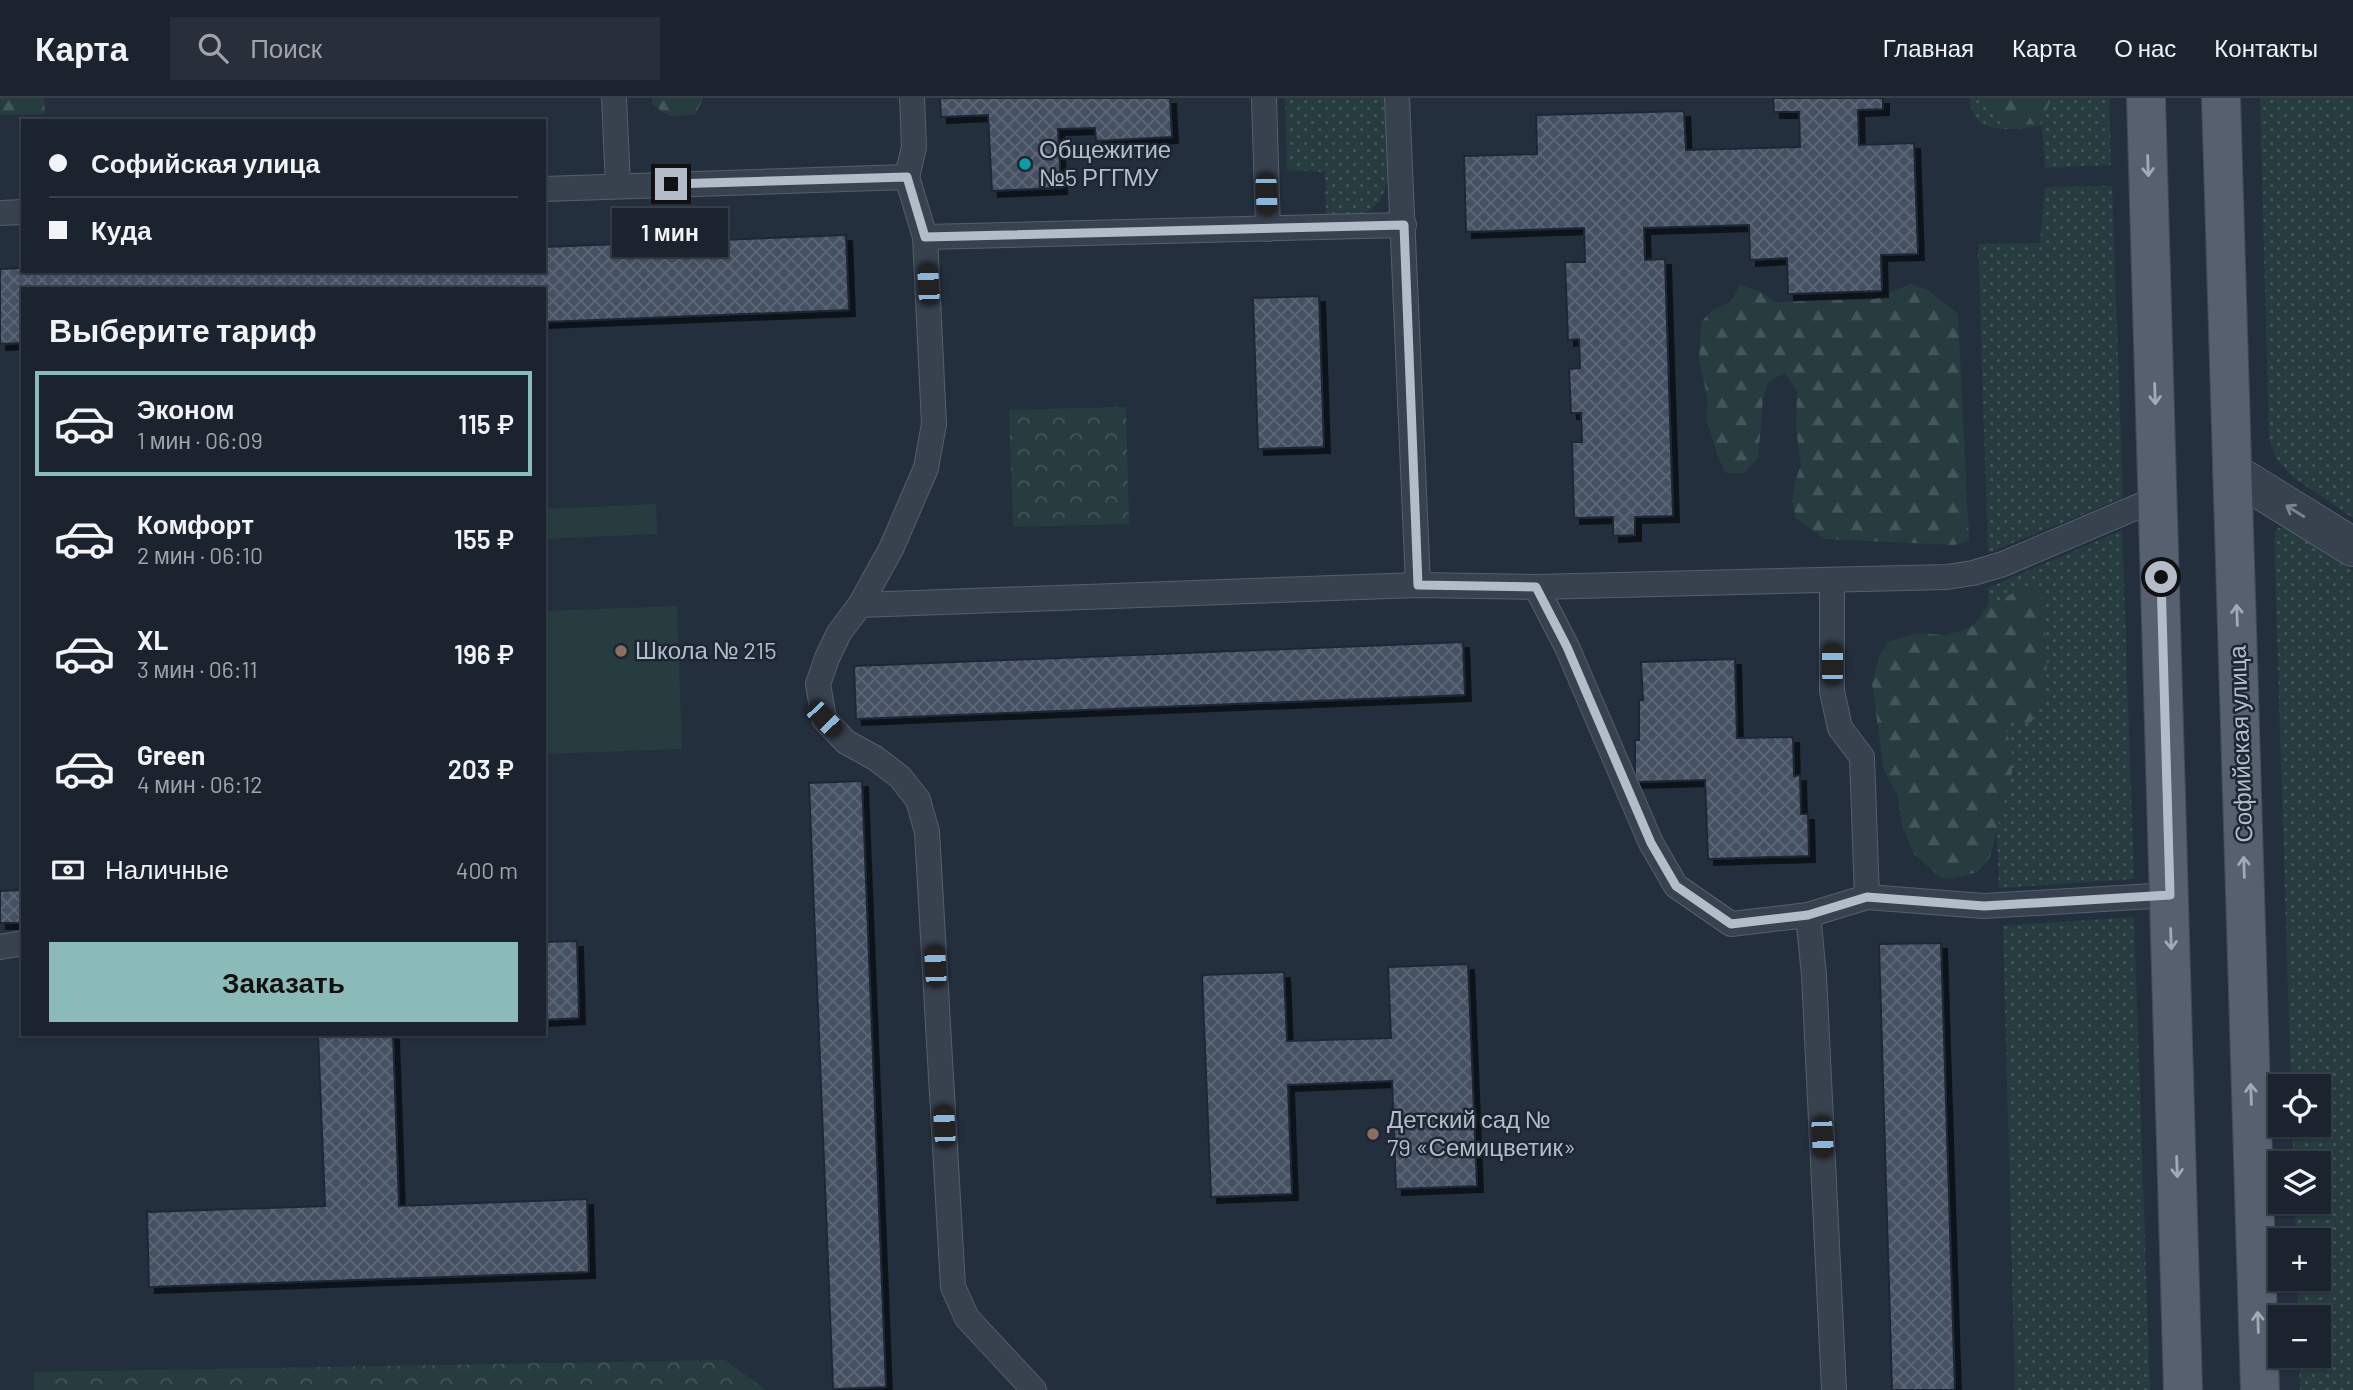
<!DOCTYPE html>
<html lang="ru">
<head>
<meta charset="utf-8">
<style>
  body { margin:0; font-family:Barlow,sans-serif; background:#282f3a; color:#f1f3f6; height:100vh; display:flex; flex-direction:column; font-size:26px; white-space:nowrap }
  * { box-sizing:border-box; margin:0 }
  p { font-size:23px; color:#a0a4aa }
  .icon { flex:none; width:38px; height:38px; fill:none; stroke:currentColor; stroke-width:2; stroke-linecap:round; stroke-linejoin:round }
  .map { position:relative; flex:1; overflow:hidden }
  .drawer { position:absolute; left:21px; top:189px; width:525px; height:749px; display:flex; flex-direction:column; background:#1b232e; border-radius:0px; box-shadow:0 2px 5px #0004,0 0 0 2px #39404a }
  .drawer>* { flex:none }
  .banner { position:absolute; left:21px; top:21px; width:525px; height:154px; border-radius:0px; box-shadow:0 2px 5px #0004,0 0 0 2px #39404a; display:grid; align-content:center; height:154px; padding:0 28px; background:#1b232e }
  .tools { position:absolute; left:2268px; top:976px; display:grid; gap:14px }
  .tools a { display:grid; place-items:center; width:63px; height:63px; border-radius:0px; background:#1b232e; box-shadow:0 2px 5px #0004,0 0 0 2px #39404a; font-size:35px }
  .end { position:absolute; width:32px; height:32px; margin:-16px; border:9px solid #b4bcc9; background:#111; box-shadow:0 0 0 4px #111 }
  .from { border-radius:50% }
  .bubble { position:absolute; height:49px; border-radius:0px; background:#1b232e; box-shadow:0 2px 5px #0004,0 0 0 2px #39404a; font-size:23px; font-weight:600; line-height:49px; text-align:center }
  .car { position:absolute; width:21px; height:42px; margin:-21px -10px; border-radius:9px; box-shadow:0 0 5px 2px #0007; background:linear-gradient(#222 24%,#8ab4d8 0 40%,#222 0 76%,#8ab4d8 0 86%,#222 0) }
  .banner b { display:flex; align-items:center; gap:24px; height:66px; font-size:26px }
  .banner b+b { border-top:2px solid #39404a }
  .banner i { width:18px; height:18px; background:#f1f3f6 }
  ul { padding:0; list-style:none }
  li { display:flex; align-items:center; gap:21px; height:105px; margin:0 14px 10px; padding:0 14px; border:4px solid transparent; border-radius:0px }
  li div { flex:1 }
  li b { display:block; font-size:26px }
  li em { font-style:normal; font-weight:600 }
  li.active { border-color:#8bbbb9 }
  li>.icon { width:63px; height:63px; stroke-width:1.5 }
  h2 { padding:0 28px; font-size:32px; line-height:84px }
  .pay { display:flex; align-items:center; gap:18px; height:77px; padding:0 28px; font-size:26px }
  .pay p { margin-inline-start:auto }
  .primary-button { display:flex; gap:14px; margin-top:auto; padding:14px 28px }
  .primary-button a { flex:1; height:80px; border-radius:0px; background:#8bbbb9; color:#111; font-size:28px; font-weight:600; line-height:80px; text-align:center }
  header { display:flex; align-items:center; gap:42px; box-sizing:border-box; height:98px; padding:0 35px; background:#1b232e; border-bottom:2px solid #39404a }
  header strong { font-size:33px }
  nav { display:flex; gap:38px; margin-inline-start:auto; font-size:24px }
  .search { width:490px; height:63px; background:#282f3a; display:flex; align-items:center; gap:18px; box-sizing:border-box; padding:0 24px; border-radius:0px; color:#a0a4aa; font-size:26px }
  .map>svg:first-child { display:block }
</style>
</head>
<body>
<header>
<strong>Карта</strong>
<div class="search"><svg class="icon" aria-label="search" viewBox="0 0 24 24"><circle cx="10" cy="10" r="6"/><path d="M15 15l6 6"/></svg>Поиск</div>
<nav><a>Главная</a><a>Карта</a><a>О нас</a><a>Контакты</a></nav>
</header>
<div class="map">
<svg width="2353" height="1292" viewBox="0 0 2353 1292">
  <defs>
    <pattern id="grass-dots" width="8" height="8" patternUnits="userSpaceOnUse" patternTransform="scale(1.75)"><rect width="8" height="8" fill="#263c3f"/><path d="M2 2h.1M6 6h.1" fill="none" stroke="#435659" stroke-width="1.8" stroke-linecap="round"/></pattern>
    <pattern id="forest-firs" width="22" height="20" patternUnits="userSpaceOnUse" patternTransform="scale(1.75)"><rect width="22" height="20" fill="#263c3f"/><path d="M5 1l3.5 6h-7zM16 11l3.5 6h-7z" fill="#435659"/></pattern>
    <pattern id="park-crowns" width="20" height="18" patternUnits="userSpaceOnUse" patternTransform="scale(1.75)"><rect width="20" height="18" fill="#263c3f"/><path d="M2 6a3 3 0 1 1 6 0M12 15a3 3 0 1 1 6 0" fill="none" stroke="#435659"/></pattern>
    <pattern id="building-cross-hatch" width="8" height="8" patternUnits="userSpaceOnUse" patternTransform="scale(1.75)"><rect width="8" height="8" fill="#455162"/><path d="M0 0l8 8M0 8l8-8" fill="none" stroke="#5d6877"/></pattern>
    <filter id="shadow"><feDropShadow dx="6" dy="6" stdDeviation="0" flood-color="#0009"/></filter>
  </defs>
  <rect width="100%" height="100%" fill="#242f3e"/>
  <g fill="url(#grass-dots)">
    <path d="M 1285,0 L 1387,0 C 1388,37 1404,109 1353,119 C 1345,120 1335,118 1326,117 L 1325,74 L 1287,72 Z"/>
    <path d="M 1970,0 L 2109,0 L 2111,67 L 2045,70 L 2042,28 C 2015,31 1971,40 1970,0 Z"/>
    <path d="M 2260,0 L 2353,0 L 2353,420 L 2291,378 L 2276,360 L 2269,341 Z"/>
    <path d="M 2112,88 L 2123,400 L 1988,455 L 1978,146 L 2040,145 L 2045,89 Z"/>
    <path d="M 2278,430 L 2286,430 L 2353,473 L 2353,1292 L 2300,1292 L 2299,1258 L 2319,1258 L 2319,1220 L 2298,1220 L 2297,1181 L 2319,1181 L 2319,1143 L 2296,1143 L 2295,1104 L 2319,1104 L 2319,1066 L 2294,1066 L 2292,1027 L 2319,1027 L 2319,989 L 2291,989 L 2274,437 Z"/>
    <path d="M 2122,432 L 2134,781 L 1999,790 L 1988,490 Z"/>
    <path d="M 2134,819 L 2150,1292 L 2015,1292 L 2003,828 Z"/>
  </g>
  <g fill="url(#forest-firs)">
    <path d="M 0,0 L 44,0 L 45,16 L 0,17 Z"/>
    <path d="M 652,0 L 703,0 L 695,17 L 669,18 L 652,6 Z"/>
    <path d="M 1984,0 L 2052,0 L 2040,26 L 2003,27 L 1984,4 Z"/>
    <path d="M 1910,186 L 1928,192 L 1958,216 L 1969,443 L 1955,447 L 1825,441 L 1796,420 L 1792,402 L 1795,384 L 1801,367 L 1796,329 L 1797,293 L 1785,275 L 1769,283 L 1763,301 L 1758,360 L 1744,375 L 1726,375 L 1718,359 L 1706,320 L 1708,303 L 1699,261 L 1701,224 L 1713,212 L 1730,204 L 1740,187 L 1759,193 L 1775,204 L 1875,201 Z"/>
    <path d="M 2025,488 L 2034,488 L 2041,495 C 2044,534 2057,593 2030,625 L 2012,623 L 2005,630 L 2012,652 L 2012,674 L 1990,759 L 1978,774 L 1950,781 L 1941,780 L 1914,756 L 1902,728 L 1898,698 L 1884,673 L 1872,586 L 1879,559 L 1888,544 L 1916,535 L 1945,537 L 1964,532 L 1974,527 L 1990,504 L 1999,503 Z"/>
  </g>
  <g fill="url(#park-crowns)">
    <path d="M 1126,309 L 1129,426 L 1013,429 L 1009,312 Z"/>
    <path d="M 725,1262 L 766,1292 L 34,1292 L 34,1274 Z"/>
  </g>
  <g fill="#263c3f">
    <path d="M 656,406 L 657,436 L 544,441 L 544,411 Z"/>
    <path d="M 677,508 L 682,651 L 544,656 L 544,513 Z"/>
  </g>
  <g fill="url(#building-cross-hatch)" stroke="#1f2835" stroke-width="2" filter="url(#shadow)">
    <path d="M 940,0 L 1170,0 L 1172,39 L 1096,43 L 1095,30 L 1058,31 L 1061,90 L 992,93 L 988,17 L 941,19 Z"/>
    <path d="M 1773,0 L 1883,0 L 1883,11 L 1858,12 L 1859,47 L 1914,45 L 1918,156 L 1881,157 L 1882,193 L 1788,196 L 1787,160 L 1750,162 L 1749,127 L 1644,130 L 1645,162 L 1665,161 L 1673,418 L 1635,419 L 1635,437 L 1613,438 L 1613,419 L 1574,420 L 1572,344 L 1582,344 L 1581,315 L 1571,315 L 1569,271 L 1580,270 L 1579,241 L 1568,242 L 1565,164 L 1585,164 L 1584,130 L 1466,134 L 1464,58 L 1537,56 L 1536,17 L 1684,13 L 1686,52 L 1800,49 L 1799,14 L 1774,14 Z"/>
    <path d="M 846,137 L 849,212 L 544,224 L 544,191 L 23,191 L 23,245 L 0,246 L 0,171 L 23,170 L 23,173 L 544,173 L 544,149 Z"/>
    <path d="M 1319,198 L 1324,349 L 1258,351 L 1253,200 Z"/>
    <path d="M 1463,544 L 1465,597 L 856,621 L 854,568 Z"/>
    <path d="M 1735,561 L 1737,640 L 1793,639 L 1794,678 L 1800,677 L 1801,716 L 1808,716 L 1809,758 L 1708,761 L 1705,682 L 1635,684 L 1635,642 L 1639,642 L 1639,602 L 1643,602 L 1641,564 Z"/>
    <path d="M 862,683 L 886,1289 L 833,1291 L 809,685 Z"/>
    <path d="M 23,792 L 23,825 L 0,825 L 0,793 Z"/>
    <path d="M 577,843 L 579,920 L 544,922 L 544,844 Z"/>
    <path d="M 1941,845 L 1955,1292 L 1892,1292 L 1879,846 Z"/>
    <path d="M 1468,866 L 1477,1088 L 1396,1091 L 1392,983 L 1288,987 L 1292,1096 L 1211,1099 L 1202,877 L 1284,874 L 1287,943 L 1391,940 L 1388,869 Z"/>
    <path d="M 318,936 L 393,936 L 399,1108 L 587,1101 L 589,1174 L 149,1189 L 147,1114 L 325,1108 Z"/>
  </g>
  <g fill="none" stroke-linecap="round" stroke-linejoin="round">
    <g stroke="#565f6c" stroke-width="26">
      <g id="service">
        <path d="M 614,0 L 618,87"/>
        <path d="M 1264,0 L 1268,131"/>
        <path d="M 1397,0 L 1418,487"/>
        <path d="M 907,79 L 914,49 L 912,0"/>
        <path d="M 544,91 L 907,79 L 925,139 L 934,326 L 926,370 L 891,451 L 860,507 L 839,535 L 827,560 L 818,586 L 824,621 L 846,644 L 875,660 L 900,679 L 918,702 L 927,734 L 953,1189 L 967,1220 L 1034,1292"/>
        <path d="M 0,115 L 23,114"/>
        <path d="M 925,139 L 1404,127"/>
        <path d="M 1832,483 L 1832,593 L 1840,630 L 1862,659 L 1867,799"/>
        <path d="M 1536,489 L 1567,549 L 1651,745 L 1676,788 L 1731,826 L 1808,817"/>
        <path d="M 860,507 L 1418,487 L 1536,489 L 1947,479 L 1973,475 L 2003,466 L 2158,400"/>
        <path d="M 0,849 L 23,845"/>
        <path d="M 1834,1292 L 1814,877 L 1808,817 L 1867,799 L 1984,808 L 2170,797"/>
      </g>
    </g>
    <g stroke="#565f6c" stroke-width="40">
      <path id="minor" d="M 2232,374 L 2353,449"/>
    </g>
    <g stroke="#414a57" stroke-width="40">
      <g id="primary">
        <path d="M 2146,0 L 2183,1292"/>
        <path d="M 2221,0 L 2260,1292"/>
      </g>
    </g>
    <use href="#service" stroke="#38414e" stroke-width="24"/>
    <use href="#minor" stroke="#38414e" stroke-width="38"/>
    <use href="#primary" stroke="#56606e" stroke-width="38"/>
  </g>
  <defs><path id="oneway-shaft" d="M-6 0H5M1.5-3L5.5 0L1.5 3" fill="none" stroke-width="1.6" stroke-linecap="round" stroke-linejoin="round" transform="scale(1.75)"/></defs>
  <g stroke="#a1aab7">
    <use href="#oneway-shaft" transform="translate(2148 68) rotate(88)"/>
    <use href="#oneway-shaft" transform="translate(2155 296) rotate(88)"/>
    <use href="#oneway-shaft" transform="translate(2237 517) rotate(-92)"/>
    <use href="#oneway-shaft" transform="translate(2244 769) rotate(-92)"/>
    <use href="#oneway-shaft" transform="translate(2171 841) rotate(88)"/>
    <use href="#oneway-shaft" transform="translate(2251 996) rotate(-92)"/>
    <use href="#oneway-shaft" transform="translate(2177 1069) rotate(88)"/>
    <use href="#oneway-shaft" transform="translate(2258 1224) rotate(-92)"/>
  </g>
  <use stroke="#7c8592" href="#oneway-shaft" transform="translate(2295 413) rotate(-148)"/>
  <g fill="none" stroke-linecap="round" stroke-linejoin="round">
    <path stroke="#b4bcc9" stroke-width="9" d="M 671,86 L 907,79 L 925,139 L 1404,127 L 1418,487 L 1536,489 L 1567,549 L 1651,745 L 1676,788 L 1731,826 L 1808,817 L 1867,799 L 1984,808 L 2170,797 L 2161,479"/>
  </g>
  <circle fill="#0f9aa8" stroke="#1d2633" stroke-width="2.5" cx="1025" cy="66" r="7"/>
  <g fill="#8d6e63" stroke="#1d2633" stroke-width="2.5">
    <circle cx="621" cy="553" r="7"/>
    <circle cx="1373" cy="1036" r="7"/>
  </g>
  <g text-anchor="middle" stroke-width="5" stroke-linejoin="round" paint-order="stroke">
    <g font-size="24" fill="#b4bcc9" stroke="#1d2633" text-anchor="start">
      <text x="1039" y="60">Общежитие<tspan x="1039" dy="28">№5 РГГМУ</tspan></text>
      <text x="635" y="561">Школа № 215</text>
      <text x="1387" y="1030">Детский сад №<tspan x="1387" dy="28">79 «Семицветик»</tspan></text>
    </g>
    <g font-size="24" fill="#b4bcc9" stroke="#1d2633">
      <text transform="translate(2241 646) rotate(-92)" y="8">Софийская улица</text>
    </g>
  </g>
</svg>
<div class="tools">
<a><svg class="icon" aria-label="locate" viewBox="0 0 24 24"><circle cx="12" cy="12" r="6"/><path d="M12 2v4M12 18v4M2 12h4M18 12h4"/></svg></a>
<a><svg class="icon" aria-label="layers" viewBox="0 0 24 24"><path d="M12 4l9 5-9 5-9-5zM3 14l9 5 9-5"/></svg></a>
<a>+</a>
<a>−</a>
</div>
<i class="end from" style="left:2161px;top:479px"></i>
<i class="end" style="left:671px;top:86px"></i>
<div class="bubble" style="left:612px;top:110px;width:116px">1 мин</div>
<i class="car" style="left:1266px;top:96px;rotate:178deg"></i>
<i class="car" style="left:928px;top:186px;rotate:357deg"></i>
<i class="car" style="left:1832px;top:566px;rotate:0deg"></i>
<i class="car" style="left:824px;top:621px;rotate:136deg"></i>
<i class="car" style="left:935px;top:868px;rotate:357deg"></i>
<i class="car" style="left:944px;top:1028px;rotate:357deg"></i>
<i class="car" style="left:1822px;top:1039px;rotate:177deg"></i>
<div class="banner">
<b><i class="from"></i>Софийская улица</b>
<b><i></i>Куда</b>
</div>
<section class="drawer">
<h2>Выберите тариф</h2>
<ul>
<li class="active"><svg class="icon" aria-label="car" viewBox="0 0 24 24"><path d="M5 17H2v-5l4-1 3-4h7l3 4 3 1v5h-3M9 17h6M6 11h13"/><circle cx="7" cy="17" r="2"/><circle cx="17" cy="17" r="2"/></svg><div><b>Эконом</b><p>1 мин · 06:09</p></div><em>115 ₽</em></li>
<li><svg class="icon" aria-label="car" viewBox="0 0 24 24"><path d="M5 17H2v-5l4-1 3-4h7l3 4 3 1v5h-3M9 17h6M6 11h13"/><circle cx="7" cy="17" r="2"/><circle cx="17" cy="17" r="2"/></svg><div><b>Комфорт</b><p>2 мин · 06:10</p></div><em>155 ₽</em></li>
<li><svg class="icon" aria-label="car" viewBox="0 0 24 24"><path d="M5 17H2v-5l4-1 3-4h7l3 4 3 1v5h-3M9 17h6M6 11h13"/><circle cx="7" cy="17" r="2"/><circle cx="17" cy="17" r="2"/></svg><div><b>XL</b><p>3 мин · 06:11</p></div><em>196 ₽</em></li>
<li><svg class="icon" aria-label="car" viewBox="0 0 24 24"><path d="M5 17H2v-5l4-1 3-4h7l3 4 3 1v5h-3M9 17h6M6 11h13"/><circle cx="7" cy="17" r="2"/><circle cx="17" cy="17" r="2"/></svg><div><b>Green</b><p>4 мин · 06:12</p></div><em>203 ₽</em></li>
</ul>
<div class="pay"><svg class="icon" aria-label="cash" viewBox="0 0 24 24"><path d="M3 7h18v10H3z"/><circle cx="12" cy="12" r="2"/></svg>Наличные<p>400 m</p></div>
<div class="primary-button"><a>Заказать</a></div>
</section>
</div>
</body>
</html>
